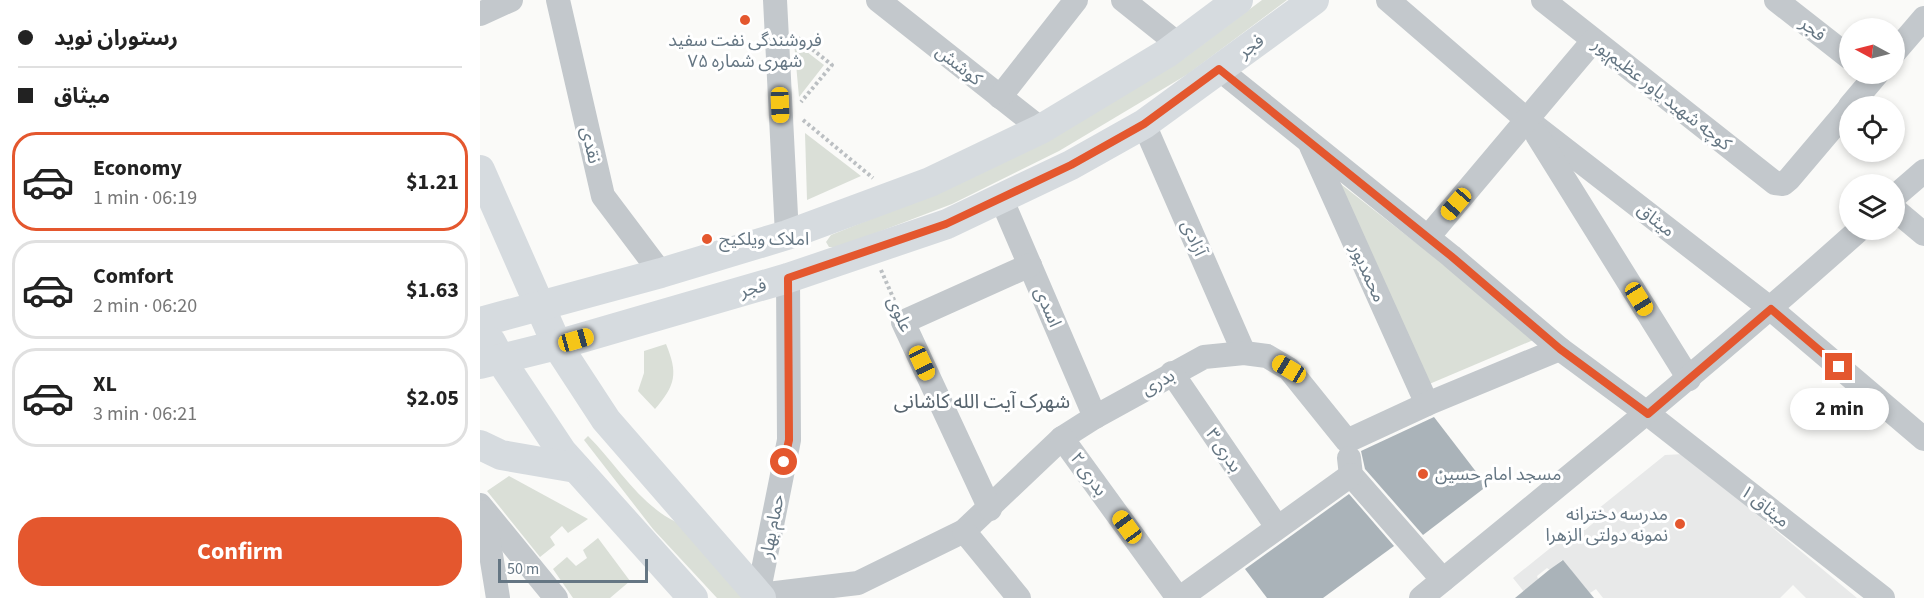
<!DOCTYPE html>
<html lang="en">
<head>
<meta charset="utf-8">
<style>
  body { margin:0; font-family:"Source Sans 3","Noto Sans Arabic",sans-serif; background:#f2f2f2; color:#222; height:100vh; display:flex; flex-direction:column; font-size:22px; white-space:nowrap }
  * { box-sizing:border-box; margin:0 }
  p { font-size:20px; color:#767676 }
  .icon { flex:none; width:33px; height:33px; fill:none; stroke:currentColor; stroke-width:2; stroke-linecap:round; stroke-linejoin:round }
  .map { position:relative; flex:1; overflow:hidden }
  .details { display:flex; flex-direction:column; background:#fff; width:480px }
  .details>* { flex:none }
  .guide { display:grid; align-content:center; height:132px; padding:0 18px; background:#fff }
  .needle { width:39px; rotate:277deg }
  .tools { position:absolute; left:1359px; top:18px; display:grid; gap:12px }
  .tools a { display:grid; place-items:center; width:66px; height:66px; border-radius:50%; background:#fff; box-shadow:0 3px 9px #0003; font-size:30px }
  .scale { position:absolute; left:18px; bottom:15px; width:150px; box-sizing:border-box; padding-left:6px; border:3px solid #657683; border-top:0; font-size:16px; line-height:21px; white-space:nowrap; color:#657683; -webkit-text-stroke:4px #fff; paint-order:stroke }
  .end { position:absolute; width:27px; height:27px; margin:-14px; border:8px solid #e4572e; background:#fff; box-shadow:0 0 0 3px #fff }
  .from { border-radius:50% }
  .bubble { position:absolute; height:42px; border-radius:21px; background:#fff; box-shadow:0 3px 9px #0003; font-size:20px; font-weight:700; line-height:42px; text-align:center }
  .car { position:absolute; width:18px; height:36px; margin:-18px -9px; border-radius:8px; box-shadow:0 0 4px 2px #0007; background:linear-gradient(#f5c518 24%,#345 0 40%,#f5c518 0 76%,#345 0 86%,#f5c518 0) }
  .guide b { display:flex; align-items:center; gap:21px; height:57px; font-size:22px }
  .guide b+b { border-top:2px solid #e0e0e0 }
  .guide i { width:15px; height:15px; background:#222 }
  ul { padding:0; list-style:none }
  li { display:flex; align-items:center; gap:18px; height:99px; margin:0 12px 9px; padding:0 6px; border:3px solid #e0e0e0; border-radius:24px }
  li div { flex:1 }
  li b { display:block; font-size:22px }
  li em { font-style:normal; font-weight:700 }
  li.active { border-color:#e4572e }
  li>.icon { width:54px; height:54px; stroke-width:1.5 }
  .button { display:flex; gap:12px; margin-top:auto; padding:12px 18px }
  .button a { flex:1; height:69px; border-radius:24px; background:#e4572e; color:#fff; font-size:24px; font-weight:700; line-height:69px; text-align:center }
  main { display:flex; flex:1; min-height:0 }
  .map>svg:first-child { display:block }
</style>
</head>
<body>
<main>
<section class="details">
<div class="guide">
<b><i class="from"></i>رستوران نوید</b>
<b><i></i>میثاق</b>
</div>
<ul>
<li class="active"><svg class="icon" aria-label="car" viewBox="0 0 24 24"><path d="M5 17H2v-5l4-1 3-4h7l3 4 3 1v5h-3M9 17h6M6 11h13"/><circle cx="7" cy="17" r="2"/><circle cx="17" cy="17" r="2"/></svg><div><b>Economy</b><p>1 min · 06:19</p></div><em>$1.21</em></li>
<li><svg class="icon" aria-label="car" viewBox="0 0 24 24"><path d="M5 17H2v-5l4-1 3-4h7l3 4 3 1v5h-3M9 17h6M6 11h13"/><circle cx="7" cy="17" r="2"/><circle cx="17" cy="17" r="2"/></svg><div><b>Comfort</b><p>2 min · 06:20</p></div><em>$1.63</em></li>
<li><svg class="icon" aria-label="car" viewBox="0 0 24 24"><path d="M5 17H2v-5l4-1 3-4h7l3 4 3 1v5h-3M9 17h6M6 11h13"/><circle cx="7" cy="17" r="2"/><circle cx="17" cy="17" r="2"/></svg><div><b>XL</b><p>3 min · 06:21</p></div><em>$2.05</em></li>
</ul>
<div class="button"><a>Confirm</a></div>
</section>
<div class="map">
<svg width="1444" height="598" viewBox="0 0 1444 598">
  <rect width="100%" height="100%" fill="#fafaf8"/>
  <path fill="#e8e9e9" d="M 1204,454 L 1377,598 L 1326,598 L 1313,585 L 1300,598 L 1123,598 L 1116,589 L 1110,593 L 1082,560 L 1070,570 L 1067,568 L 1057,576 L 1058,579 L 1049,598 L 1033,578 L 1094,529 L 1105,530 L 1118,519 L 1118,509 L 1185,455 Z"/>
  <g fill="#dadfd7">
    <path d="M 782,0 L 807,0 L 708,74 L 579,151 L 472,204 L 359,247 L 349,247 L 346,242 L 351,235 L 469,188 L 703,59 Z"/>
    <path d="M 314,42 L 344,65 L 319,97 Z"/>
    <path d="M 325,133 L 381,176 L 327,200 Z"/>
    <path d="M 853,178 L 1058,338 L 947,385 Z"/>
    <path d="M 186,344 C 198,373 196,385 175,409 L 158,391 L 164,373 L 164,351 Z"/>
    <path d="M 108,436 C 136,464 160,505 196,522 L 263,598 L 237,598 L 173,529 L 104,440 Z"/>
    <path d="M 29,476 L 108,519 L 88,533 L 82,526 L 70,537 L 75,545 L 60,557 L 7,491 Z"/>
    <path d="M 118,538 L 150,581 L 130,598 L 93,598 L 73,569 L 87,557 L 96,566 L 107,558 L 103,550 Z"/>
  </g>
  <g fill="#aab3b9">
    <path d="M 954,417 L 1007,486 L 943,535 L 885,469 L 881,451 Z"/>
    <path d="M 869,494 L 914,546 L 843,598 L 787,598 L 765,569 Z"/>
    <path d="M 1083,560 L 1114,598 L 1035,598 L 1069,570 Z"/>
  </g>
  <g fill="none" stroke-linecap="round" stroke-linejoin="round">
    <g stroke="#bbbfc2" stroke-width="4" stroke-dasharray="3 3" stroke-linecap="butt">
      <path d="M 318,38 L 352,65 L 321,102"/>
      <path d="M 323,120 L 393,178"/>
      <path d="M 401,270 L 415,302"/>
    </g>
    <g stroke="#c3c8cc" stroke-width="24">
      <path d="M 78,0 L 123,196 L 181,273"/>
      <path d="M 295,0 L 307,235"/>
      <path d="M 398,0 L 561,129"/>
      <path d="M 643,0 L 698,44"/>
      <path d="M 908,0 L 1047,120 L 1291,309 L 1444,439"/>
      <path d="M 1063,0 L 1295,183 L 1303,184 L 1309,179 L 1370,107"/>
      <path d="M 1296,0 L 1370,58"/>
      <path d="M 0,14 L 31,0"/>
      <path d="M 1414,53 L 1444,18"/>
      <path d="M 739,69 L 971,256 L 1080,349 L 1168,414 L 1403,598"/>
      <path d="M 520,97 L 596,0"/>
      <path d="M 1370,106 L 1397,74"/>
      <path d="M 664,124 L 764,353"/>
      <path d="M 1057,135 L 1209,379"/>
      <path d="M 831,146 L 947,404"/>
      <path d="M 1414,197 L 1444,171"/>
      <path d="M 521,198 L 615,417"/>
      <path d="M 1414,209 L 1444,234"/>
      <path d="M 948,237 L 1113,41"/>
      <path d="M 308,278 L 309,440 L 278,595 L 378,583 L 484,531 L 582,438 L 615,417 L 724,357 L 764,353 L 787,356 L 809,369 L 867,441 L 947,404 L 1080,349"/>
      <path d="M 692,373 L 797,527"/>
      <path d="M 582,438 L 698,598"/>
      <path d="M 869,458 L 871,475 L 963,580"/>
      <path d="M 0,505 L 76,598"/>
      <path d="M 510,509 L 423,322 L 550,265"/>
      <path d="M 4,512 L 18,598"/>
      <path d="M 484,531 L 539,598"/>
      <path d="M 700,598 L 871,475"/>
      <path d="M 941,598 C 1089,477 1237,357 1379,230"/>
    </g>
    <g stroke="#d6dbdf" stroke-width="30">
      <path d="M 0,170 L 77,345 L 126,420 L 281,598"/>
      <path d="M 0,322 L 181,273 L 307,235 L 450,182 L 561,129 L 687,53 L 758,0"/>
      <path d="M 11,342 L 20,359 L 82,452 L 213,598"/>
      <path d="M 0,364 L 77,345 L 308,278 L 467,224 L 591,165 L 664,124 L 834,0"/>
      <path d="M 0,445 L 21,455 L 96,468"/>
    </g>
  </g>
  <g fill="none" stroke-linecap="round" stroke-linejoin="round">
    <path stroke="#e4572e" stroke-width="8" d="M 304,462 L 309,440 L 308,278 L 466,224 L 591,165 L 664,124 L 739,69 L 971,256 L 1080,349 L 1168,414 L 1291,309 L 1359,367"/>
  </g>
  <g fill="#e4572e" stroke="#fff" stroke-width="2">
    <circle cx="265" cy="20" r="6"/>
    <circle cx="227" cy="239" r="6"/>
    <circle cx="943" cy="474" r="6"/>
    <circle cx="1200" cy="524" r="6"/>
  </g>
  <g text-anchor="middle" stroke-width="6" stroke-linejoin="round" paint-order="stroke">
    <g font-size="18" fill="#657683" stroke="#fff">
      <text transform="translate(1333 29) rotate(38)" y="6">فجر</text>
      <text transform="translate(771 46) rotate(-36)" y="6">فجر</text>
      <text transform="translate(479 65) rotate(38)" y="6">کوشش</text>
      <text transform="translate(1182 94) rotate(38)" y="6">کوچه شهید یاور عظیم‌پور</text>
      <text transform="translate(111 145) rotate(77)" y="6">نقدی</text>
      <text transform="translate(1176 220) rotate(38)" y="6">میثاق</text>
      <text transform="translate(714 238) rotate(66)" y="6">آزادی</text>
      <text transform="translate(888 273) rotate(66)" y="6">محمدپور</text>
      <text transform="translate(273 288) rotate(-16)" y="6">فجر</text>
      <text transform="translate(568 307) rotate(67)" y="6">اسدی</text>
      <text transform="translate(420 314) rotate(66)" y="6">علوی</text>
      <text transform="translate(678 382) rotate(-29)" y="6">بدری</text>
      <text transform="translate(744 450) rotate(56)" y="6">بدری ۳</text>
      <text transform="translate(609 474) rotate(54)" y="6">بدری ۲</text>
      <text transform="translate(1285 506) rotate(38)" y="6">میثاق ۱</text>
      <text transform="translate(292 526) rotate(-79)" y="6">حمام بهار</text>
    </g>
    <g font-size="18" fill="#657683" stroke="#fff" text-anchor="start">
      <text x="265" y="46" text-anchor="middle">فروشندگی نفت سفید<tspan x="265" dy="21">شهری شماره ۷۵</tspan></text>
      <text x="239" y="245">املاک ویلکیج</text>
      <text x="955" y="480">مسجد امام حسین</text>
      <text x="1188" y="520" text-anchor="end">مدرسه دخترانه<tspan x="1188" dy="21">نمونه دولتی الزهرا</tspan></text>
    </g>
    <g font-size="20" fill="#57646e" stroke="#fff">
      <text x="502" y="408">شهرک آیت الله کاشانی</text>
    </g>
  </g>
</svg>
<div class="tools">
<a><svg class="needle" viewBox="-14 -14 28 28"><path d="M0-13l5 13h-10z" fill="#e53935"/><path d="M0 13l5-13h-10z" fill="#767676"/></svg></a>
<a><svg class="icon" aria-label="locate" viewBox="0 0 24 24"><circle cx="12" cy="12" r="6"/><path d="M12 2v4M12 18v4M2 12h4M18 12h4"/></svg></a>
<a><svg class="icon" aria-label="layers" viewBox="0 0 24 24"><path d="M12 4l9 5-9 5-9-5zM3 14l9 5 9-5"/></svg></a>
</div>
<div class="scale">50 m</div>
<i class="end from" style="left:304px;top:462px"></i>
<i class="end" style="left:1359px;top:367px"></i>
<div class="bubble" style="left:1310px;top:388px;width:99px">2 min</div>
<i class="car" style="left:300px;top:105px;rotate:178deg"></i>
<i class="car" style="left:976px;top:204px;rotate:221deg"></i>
<i class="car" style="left:1159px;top:299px;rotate:148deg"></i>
<i class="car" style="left:96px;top:340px;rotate:74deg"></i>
<i class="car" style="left:442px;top:363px;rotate:155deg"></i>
<i class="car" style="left:809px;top:369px;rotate:301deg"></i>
<i class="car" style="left:647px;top:527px;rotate:324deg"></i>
</div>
</main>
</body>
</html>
